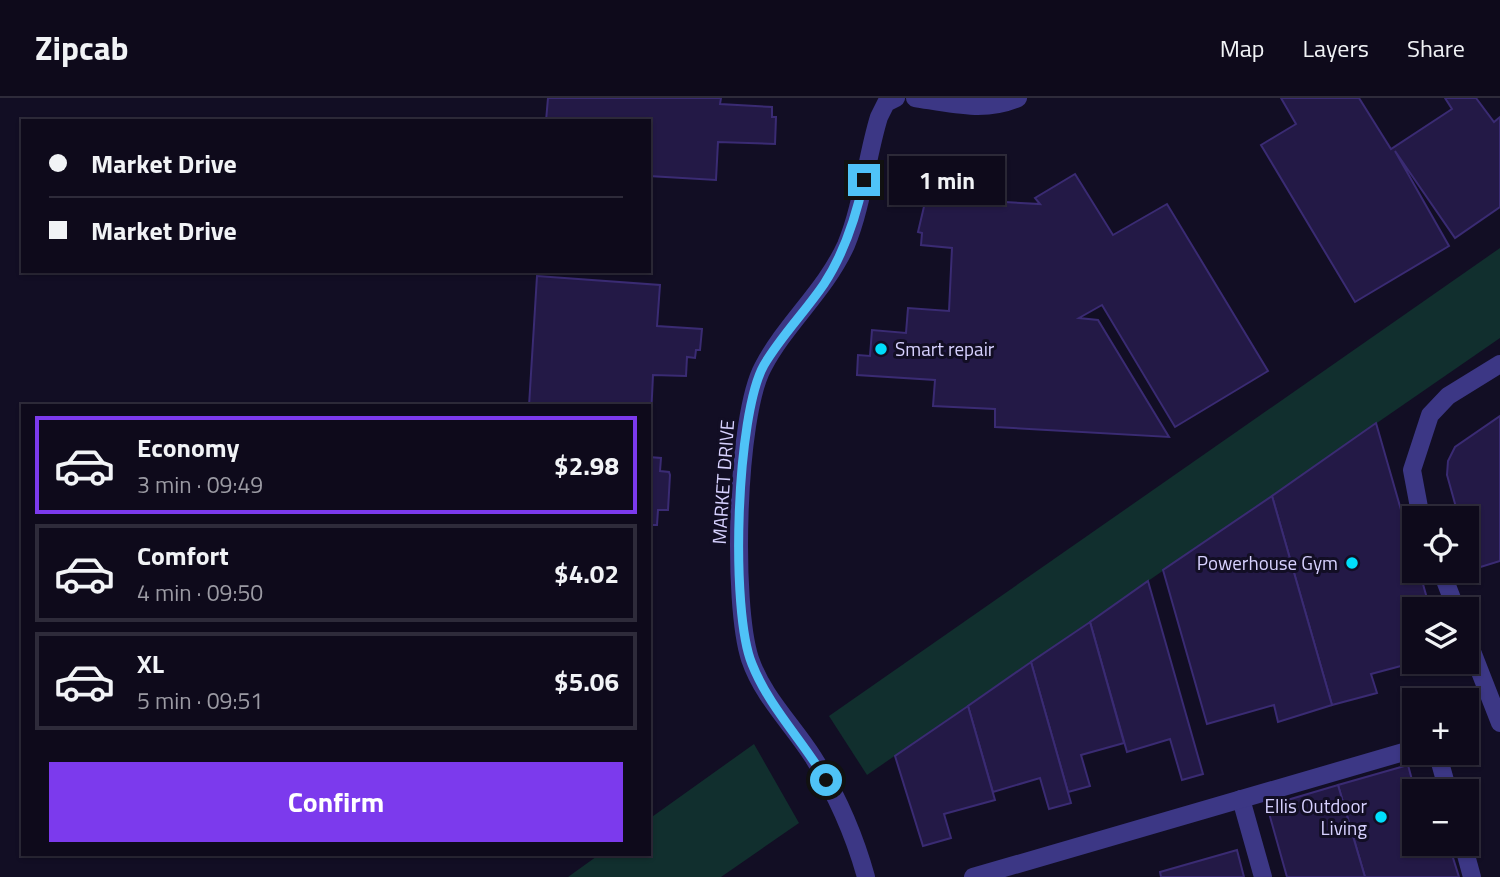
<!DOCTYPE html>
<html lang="en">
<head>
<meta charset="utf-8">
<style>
  body { margin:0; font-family:"Titillium Web",sans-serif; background:#1c1828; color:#f1f3f6; height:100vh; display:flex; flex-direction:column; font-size:26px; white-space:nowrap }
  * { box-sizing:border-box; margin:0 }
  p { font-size:23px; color:#9b9aa3 }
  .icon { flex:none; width:38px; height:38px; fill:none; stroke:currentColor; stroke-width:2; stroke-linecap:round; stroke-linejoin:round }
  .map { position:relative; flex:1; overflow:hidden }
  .panel { position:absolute; left:21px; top:306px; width:630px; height:452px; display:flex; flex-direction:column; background:#0e0a1b; border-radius:0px; box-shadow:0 2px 5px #0004,0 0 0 2px #2e2b3a }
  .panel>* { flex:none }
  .guide { position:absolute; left:21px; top:21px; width:630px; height:154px; border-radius:0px; box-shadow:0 2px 5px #0004,0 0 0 2px #2e2b3a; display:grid; align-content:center; height:154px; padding:0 28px; background:#0e0a1b }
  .buttons { position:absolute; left:1402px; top:408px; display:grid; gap:14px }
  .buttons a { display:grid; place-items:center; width:77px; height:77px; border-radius:0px; background:#0e0a1b; box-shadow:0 2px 5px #0004,0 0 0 2px #2e2b3a; font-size:35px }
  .end { position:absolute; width:32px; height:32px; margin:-16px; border:9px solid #4fc3f7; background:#111; box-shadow:0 0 0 4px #111 }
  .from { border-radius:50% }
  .bubble { position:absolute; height:49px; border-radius:0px; background:#0e0a1b; box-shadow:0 2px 5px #0004,0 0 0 2px #2e2b3a; font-size:23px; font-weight:700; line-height:49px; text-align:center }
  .guide b { display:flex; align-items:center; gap:24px; height:66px; font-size:26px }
  .guide b+b { border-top:2px solid #2e2b3a }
  .guide i { width:18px; height:18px; background:#f1f3f6 }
  ul { padding:12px 0 0; list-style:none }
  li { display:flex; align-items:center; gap:21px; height:98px; margin:0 14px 10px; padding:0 14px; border:4px solid #2e2b3a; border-radius:0px }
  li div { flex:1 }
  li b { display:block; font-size:26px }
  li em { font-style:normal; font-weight:700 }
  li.active { border-color:#7c3aed }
  li>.icon { width:63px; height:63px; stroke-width:1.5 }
  .cta { display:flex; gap:14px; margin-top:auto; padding:14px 28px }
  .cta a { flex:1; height:80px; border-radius:0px; background:#7c3aed; color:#fff; font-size:28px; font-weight:700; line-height:80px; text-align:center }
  header { display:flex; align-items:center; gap:42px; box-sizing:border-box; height:98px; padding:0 35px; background:#0e0a1b; border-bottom:2px solid #2e2b3a }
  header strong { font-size:33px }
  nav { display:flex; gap:38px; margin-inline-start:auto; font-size:24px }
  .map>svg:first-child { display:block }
</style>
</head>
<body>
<header>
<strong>Zipcab</strong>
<nav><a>Map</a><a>Layers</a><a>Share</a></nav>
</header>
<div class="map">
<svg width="1500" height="779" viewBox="0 0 1500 779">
  <rect width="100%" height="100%" fill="#120e24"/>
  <g fill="#112f2e">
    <path d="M 1500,150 L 1500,240 L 867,677 L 829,618 Z"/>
    <path d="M 754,646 L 799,725 L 721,779 L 568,779 L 600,756 L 649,756 L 649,721 Z"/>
  </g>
  <g fill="#231946" stroke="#3a2b73" stroke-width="2">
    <path d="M 548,0 L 721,0 L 720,6 L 772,9 L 772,19 L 776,19 L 775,46 L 718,44 L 716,82 L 649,78 L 649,23 L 546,23 Z"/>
    <path d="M 1281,0 L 1359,0 L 1391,51 L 1452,11 L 1445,0 L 1476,0 L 1494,24 L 1500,19 L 1500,109 L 1455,140 L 1395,53 L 1449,148 L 1355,204 L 1261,47 L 1296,26 Z"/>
    <path d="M 1075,76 L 1113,137 L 1167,106 L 1268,273 L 1175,329 L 1102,207 L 1079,220 L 1098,222 L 1169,339 L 995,329 L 995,311 L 933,308 L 935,282 L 857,277 L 858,257 L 870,258 L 872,232 L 906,235 L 908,210 L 949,213 L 952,150 L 921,147 L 922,135 L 918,134 L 930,83 L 953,84 L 952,101 L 1040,106 L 1035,100 Z"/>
    <path d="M 537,178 L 660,187 L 657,228 L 702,231 L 700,252 L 696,252 L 695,260 L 687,259 L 686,278 L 653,277 L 651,319 L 649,308 L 529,308 Z"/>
    <path d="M 1500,318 L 1500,463 L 1474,471 L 1466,446 L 1466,420 L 1459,420 L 1447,377 L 1448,363 L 1455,349 Z"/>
    <path d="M 1376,325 L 1414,457 L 1414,472 L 1419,472 L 1430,511 L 1414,511 L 1416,564 L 1371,576 L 1377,595 L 1332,607 L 1272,398 Z"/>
    <path d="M 649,359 L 661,360 L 660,373 L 669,374 L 670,377 L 668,412 L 658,412 L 657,427 L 649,427 Z"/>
    <path d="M 1272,398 L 1332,607 L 1278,624 L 1274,607 L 1207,626 L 1163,472 Z"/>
    <path d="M 1148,483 L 1203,676 L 1182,682 L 1170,641 L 1127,654 L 1090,524 Z"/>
    <path d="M 1090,524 L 1124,645 L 1081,657 L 1090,688 L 1068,694 L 1031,564 Z"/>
    <path d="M 1031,564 L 1071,705 L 1049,711 L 1040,680 L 993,694 L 968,608 Z"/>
    <path d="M 968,608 L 995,702 L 944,716 L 951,740 L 923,748 L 895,658 Z"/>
    <path d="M 1408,667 L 1415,693 L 1414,746 L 1440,746 L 1441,749 L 1449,747 L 1459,779 L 1365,779 L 1338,687 Z"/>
    <path d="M 1338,687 L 1365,779 L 1287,779 L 1267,708 Z"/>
    <path d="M 1237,752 L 1244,779 L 1161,779 L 1160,774 Z"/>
  </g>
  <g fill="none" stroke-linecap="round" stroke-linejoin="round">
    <g stroke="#3c3785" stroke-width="18">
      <path d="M 915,0 C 948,5 986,15 1018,0"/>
      <path d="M 1421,420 L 1412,372 L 1430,317 L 1448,298 L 1500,266"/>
      <path d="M 1441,472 L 1456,511"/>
      <path d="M 1466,538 L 1500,625"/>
      <path d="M 1437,654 L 1448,693"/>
      <path d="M 1241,701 L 1263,779"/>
      <path d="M 1463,746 L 1472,779"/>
      <path d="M 866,779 C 854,736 837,697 813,659 C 792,626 763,599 750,561 C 732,506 736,319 763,269 C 786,225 825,193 846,147 C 863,106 866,61 879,19 L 886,5 L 896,0"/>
      <path d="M 973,779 L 1414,651"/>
    </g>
  </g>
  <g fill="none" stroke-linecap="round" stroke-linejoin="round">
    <path stroke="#4fc3f7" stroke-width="9" d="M 826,682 C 803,643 769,609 752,566 C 730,513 736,316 764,267 C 781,238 805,214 824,186 C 845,154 856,119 864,82"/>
  </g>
  <g fill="#00defc" stroke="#120e24" stroke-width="2.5">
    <circle cx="881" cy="251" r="7"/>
    <circle cx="1352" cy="465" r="7"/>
    <circle cx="1381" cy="719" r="7"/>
  </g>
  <g text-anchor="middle" stroke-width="6" stroke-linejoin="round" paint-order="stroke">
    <g font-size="19" fill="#d7d1ff" stroke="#120e24" text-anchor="end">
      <text x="895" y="258" text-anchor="start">Smart repair</text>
      <text x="1338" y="472">Powerhouse Gym</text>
      <text x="1367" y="715">Ellis Outdoor<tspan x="1367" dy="22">Living</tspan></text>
    </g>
    <g font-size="19" fill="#d7d1ff" stroke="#120e24">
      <text transform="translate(723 384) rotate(-86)" y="7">MARKET DRIVE</text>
    </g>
  </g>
</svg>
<div class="buttons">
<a><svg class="icon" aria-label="locate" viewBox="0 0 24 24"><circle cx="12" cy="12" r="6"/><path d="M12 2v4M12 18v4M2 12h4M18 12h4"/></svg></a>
<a><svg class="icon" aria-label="layers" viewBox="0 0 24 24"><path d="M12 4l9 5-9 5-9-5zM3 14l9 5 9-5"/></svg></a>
<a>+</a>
<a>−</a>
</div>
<i class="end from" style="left:826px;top:682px"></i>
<i class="end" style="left:864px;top:82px"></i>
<div class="bubble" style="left:889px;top:58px;width:116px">1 min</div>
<div class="guide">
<b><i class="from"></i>Market Drive</b>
<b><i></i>Market Drive</b>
</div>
<section class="panel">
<ul>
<li class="active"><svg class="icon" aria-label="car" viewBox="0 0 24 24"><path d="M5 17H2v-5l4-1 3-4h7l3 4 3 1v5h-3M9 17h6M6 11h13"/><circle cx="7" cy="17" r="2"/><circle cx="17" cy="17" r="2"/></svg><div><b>Economy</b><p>3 min · 09:49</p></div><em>$2.98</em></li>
<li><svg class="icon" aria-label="car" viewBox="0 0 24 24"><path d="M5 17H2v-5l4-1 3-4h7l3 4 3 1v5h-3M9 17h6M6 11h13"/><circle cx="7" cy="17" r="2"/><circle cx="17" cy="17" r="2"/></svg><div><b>Comfort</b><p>4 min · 09:50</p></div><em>$4.02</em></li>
<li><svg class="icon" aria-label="car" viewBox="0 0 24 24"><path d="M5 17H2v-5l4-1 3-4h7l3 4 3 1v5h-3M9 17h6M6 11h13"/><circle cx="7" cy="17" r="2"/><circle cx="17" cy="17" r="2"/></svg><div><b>XL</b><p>5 min · 09:51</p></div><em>$5.06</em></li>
</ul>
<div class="cta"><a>Confirm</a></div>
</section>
</div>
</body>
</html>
